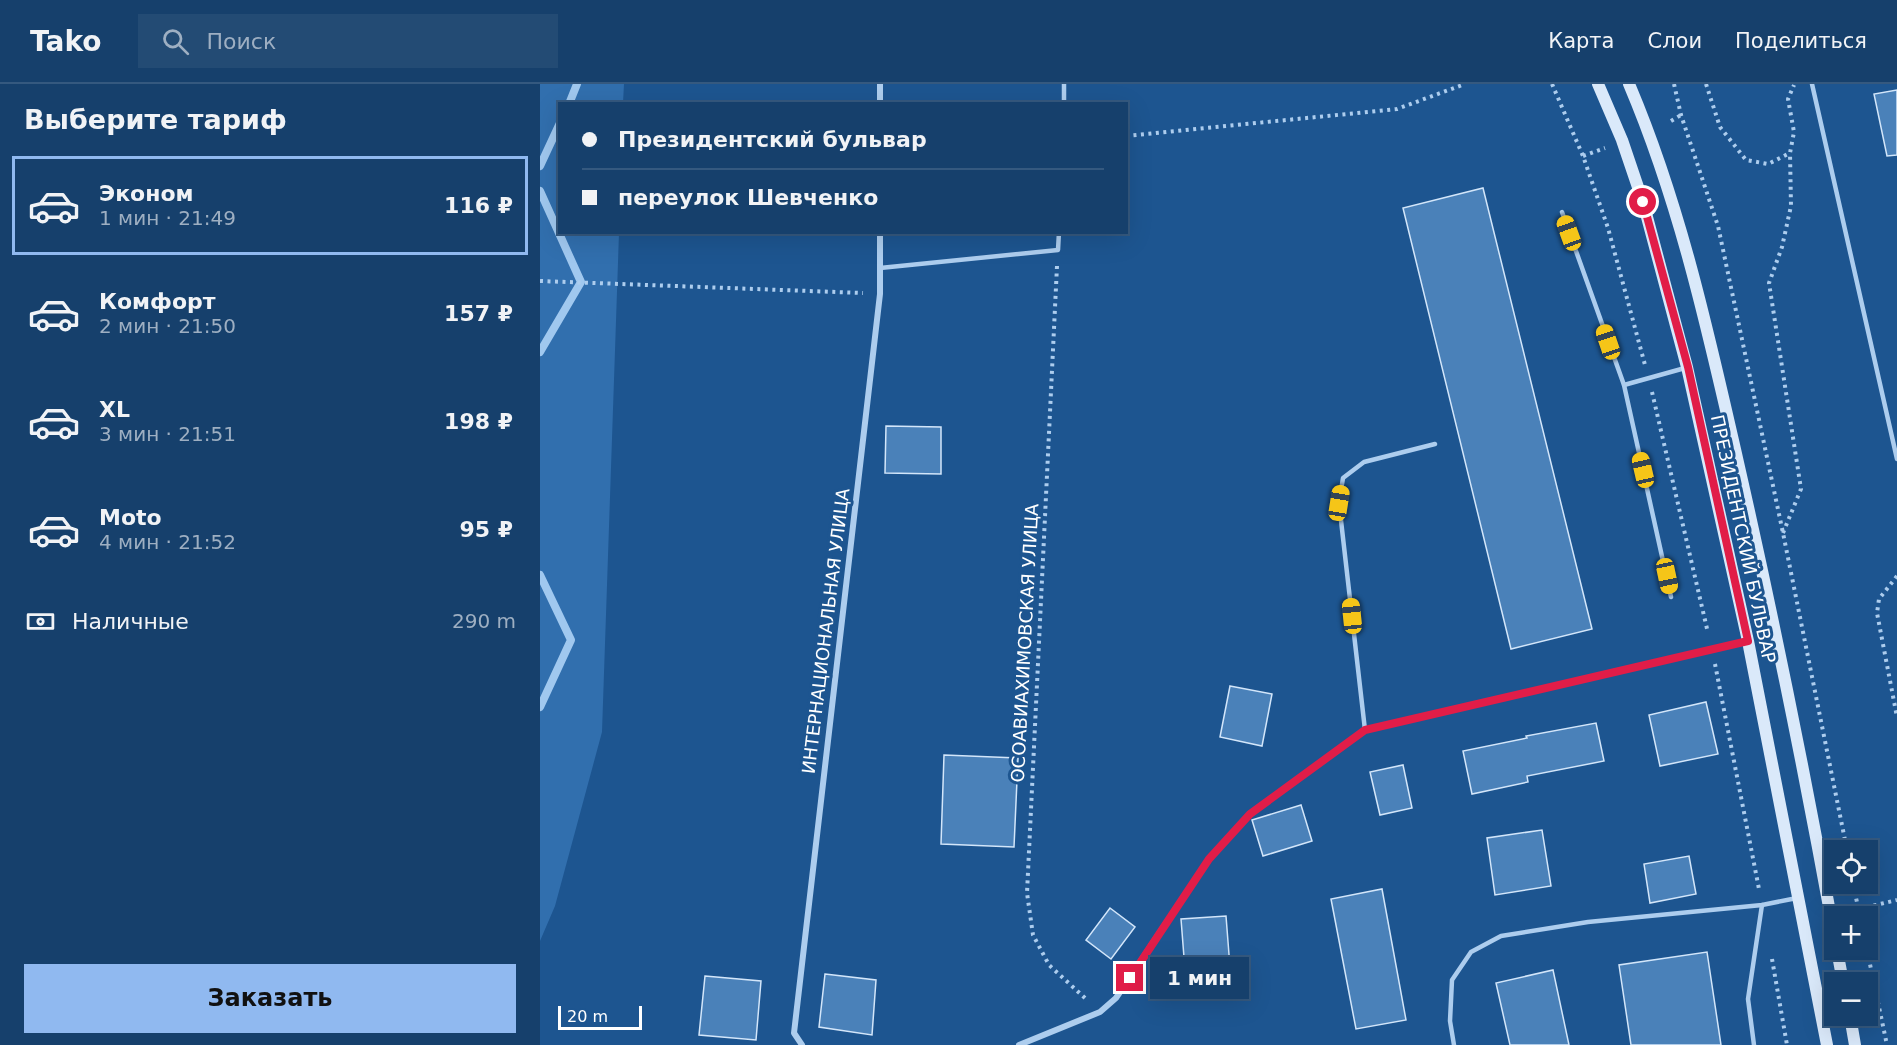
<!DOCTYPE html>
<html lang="ru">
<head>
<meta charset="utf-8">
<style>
  body { margin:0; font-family:"DejaVu Sans",sans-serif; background:#234b74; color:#f1f3f6; height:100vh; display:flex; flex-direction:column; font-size:22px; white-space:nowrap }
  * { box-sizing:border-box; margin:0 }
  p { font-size:20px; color:#9eafc2 }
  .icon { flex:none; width:33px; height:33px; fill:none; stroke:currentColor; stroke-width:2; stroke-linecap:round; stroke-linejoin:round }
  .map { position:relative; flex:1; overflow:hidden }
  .panel { display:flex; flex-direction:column; background:#16406c; width:540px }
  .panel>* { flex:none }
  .guide { position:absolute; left:18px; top:18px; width:570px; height:132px; border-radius:0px; box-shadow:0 6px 24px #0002,0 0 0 2px #35597f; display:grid; align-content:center; height:132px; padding:0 24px; background:#16406c }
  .tools { position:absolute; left:1284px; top:756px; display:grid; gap:12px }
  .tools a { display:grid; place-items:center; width:54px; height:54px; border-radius:0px; background:#16406c; box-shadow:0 6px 24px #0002,0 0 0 2px #35597f; font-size:30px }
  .scale { position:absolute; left:18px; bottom:15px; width:84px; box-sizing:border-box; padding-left:6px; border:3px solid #fff; border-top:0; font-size:16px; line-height:21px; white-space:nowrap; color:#fff; -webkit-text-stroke:4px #1d5590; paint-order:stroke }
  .end { position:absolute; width:27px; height:27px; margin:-14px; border:8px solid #e11d48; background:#fff; box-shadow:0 0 0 3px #fff }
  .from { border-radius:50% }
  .bubble { position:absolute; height:42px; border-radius:0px; background:#16406c; box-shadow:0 6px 24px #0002,0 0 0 2px #35597f; font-size:20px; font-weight:800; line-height:42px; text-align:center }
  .car { position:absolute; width:18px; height:36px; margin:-18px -9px; border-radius:8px; box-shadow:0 0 4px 2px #0007; background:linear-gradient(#f5c518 24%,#345 0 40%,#f5c518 0 76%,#345 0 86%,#f5c518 0) }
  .guide b { display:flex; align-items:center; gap:21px; height:57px; font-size:22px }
  .guide b+b { border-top:2px solid #35597f }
  .guide i { width:15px; height:15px; background:#f1f3f6 }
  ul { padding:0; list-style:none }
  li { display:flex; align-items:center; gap:18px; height:99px; margin:0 12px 9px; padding:0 12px; border:3px solid transparent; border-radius:0px }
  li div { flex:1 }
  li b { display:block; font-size:22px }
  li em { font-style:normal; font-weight:800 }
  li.current { border-color:#90b9f0 }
  li>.icon { width:54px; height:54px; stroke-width:1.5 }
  h2 { padding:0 24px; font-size:27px; line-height:72px }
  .pay { display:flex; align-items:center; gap:15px; height:66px; padding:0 24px; font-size:22px }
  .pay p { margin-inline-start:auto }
  .action { display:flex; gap:12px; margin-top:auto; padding:12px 24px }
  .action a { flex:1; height:69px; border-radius:0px; background:#90b9f0; color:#111; font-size:24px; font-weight:800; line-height:69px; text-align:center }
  header { display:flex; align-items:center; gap:36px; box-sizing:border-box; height:84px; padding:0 30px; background:#16406c; border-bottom:2px solid #35597f }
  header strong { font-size:28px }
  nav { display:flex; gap:33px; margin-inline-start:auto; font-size:21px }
  .search { width:420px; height:54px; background:#234b74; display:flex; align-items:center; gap:15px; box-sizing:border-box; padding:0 21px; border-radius:0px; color:#9eafc2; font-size:22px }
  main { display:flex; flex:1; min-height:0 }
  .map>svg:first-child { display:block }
</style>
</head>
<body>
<header>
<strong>Tako</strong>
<div class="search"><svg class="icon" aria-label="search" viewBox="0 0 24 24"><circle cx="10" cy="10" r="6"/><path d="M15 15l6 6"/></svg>Поиск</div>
<nav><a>Карта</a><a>Слои</a><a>Поделиться</a></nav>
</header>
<main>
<section class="panel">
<h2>Выберите тариф</h2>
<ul>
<li class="current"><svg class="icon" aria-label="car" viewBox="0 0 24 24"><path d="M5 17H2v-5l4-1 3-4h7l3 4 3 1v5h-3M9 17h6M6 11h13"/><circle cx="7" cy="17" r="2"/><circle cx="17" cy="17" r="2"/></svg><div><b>Эконом</b><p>1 мин · 21:49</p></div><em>116 ₽</em></li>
<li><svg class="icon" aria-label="car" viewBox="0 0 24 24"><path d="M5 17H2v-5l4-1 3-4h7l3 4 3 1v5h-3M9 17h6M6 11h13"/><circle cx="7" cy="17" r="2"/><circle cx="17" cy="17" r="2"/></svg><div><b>Комфорт</b><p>2 мин · 21:50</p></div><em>157 ₽</em></li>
<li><svg class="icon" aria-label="car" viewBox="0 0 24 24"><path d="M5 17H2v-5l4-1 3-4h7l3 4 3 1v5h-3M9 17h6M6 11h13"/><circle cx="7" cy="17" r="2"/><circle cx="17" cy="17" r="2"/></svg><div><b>XL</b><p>3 мин · 21:51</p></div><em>198 ₽</em></li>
<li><svg class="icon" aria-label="car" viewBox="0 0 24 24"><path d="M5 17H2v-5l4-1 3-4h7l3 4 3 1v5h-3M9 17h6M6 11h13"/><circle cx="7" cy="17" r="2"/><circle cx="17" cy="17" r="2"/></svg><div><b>Moto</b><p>4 мин · 21:52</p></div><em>95 ₽</em></li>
</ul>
<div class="pay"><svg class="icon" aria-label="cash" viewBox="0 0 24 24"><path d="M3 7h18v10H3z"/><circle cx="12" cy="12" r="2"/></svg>Наличные<p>290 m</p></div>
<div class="action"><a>Заказать</a></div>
</section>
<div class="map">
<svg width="1357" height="961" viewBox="0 0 1357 961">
  <rect width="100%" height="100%" fill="#1d5590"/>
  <path fill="#316fae" d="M 0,0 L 84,0 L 83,19 L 20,20 L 20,148 L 79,149 L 62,648 L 15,822 L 0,857 Z"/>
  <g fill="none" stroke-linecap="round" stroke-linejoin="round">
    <g stroke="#a0c8ef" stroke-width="8">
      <path d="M 29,20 L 37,0"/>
      <path d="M 0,82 L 20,39"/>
      <path d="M 0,107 L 41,198 L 0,268"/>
      <path d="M 0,491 L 31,556 L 0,623"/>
    </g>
  </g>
  <g fill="#4a81b9" stroke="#d3e6fa" stroke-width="1.5">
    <path d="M 1357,6 L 1357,71 L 1347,72 L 1334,10 Z"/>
    <path d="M 943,104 L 1052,545 L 971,565 L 863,124 Z"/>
    <path d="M 346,342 L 401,343 L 401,390 L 345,389 Z"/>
    <path d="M 690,602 L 732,610 L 722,662 L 680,653 Z"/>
    <path d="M 1166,618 L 1178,670 L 1120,682 L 1109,631 Z"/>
    <path d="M 1056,639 L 1064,677 L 987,692 L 988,698 L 932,710 L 923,667 L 987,654 L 986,652 Z"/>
    <path d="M 404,671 L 478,674 L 474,763 L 401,760 Z"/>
    <path d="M 863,681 L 872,724 L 840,731 L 830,688 Z"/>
    <path d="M 761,721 L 772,757 L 723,772 L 712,736 Z"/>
    <path d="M 1002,746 L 1011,802 L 955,811 L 947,754 Z"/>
    <path d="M 1149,772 L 1156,810 L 1110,819 L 1104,780 Z"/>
    <path d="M 842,805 L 866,936 L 816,945 L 791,815 Z"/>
    <path d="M 570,824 L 595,843 L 571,875 L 546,856 Z"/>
    <path d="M 686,832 L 691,896 L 646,899 L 641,835 Z"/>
    <path d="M 1167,868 L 1181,961 L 1091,961 L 1079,881 Z"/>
    <path d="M 1013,886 L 1029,961 L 970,961 L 956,899 Z"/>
    <path d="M 285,890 L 336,896 L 332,951 L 279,943 Z"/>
    <path d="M 165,892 L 221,897 L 216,956 L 159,951 Z"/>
  </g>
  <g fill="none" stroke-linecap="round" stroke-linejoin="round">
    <g stroke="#adcdee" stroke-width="4" stroke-dasharray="3 4.5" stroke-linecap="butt">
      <path d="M 1012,0 L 1043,72 L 1068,144 L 1105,281"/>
      <path d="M 1134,0 L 1141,31 L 1178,142 L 1243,449 L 1307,766"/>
      <path d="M 1166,0 L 1180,43 L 1206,76 L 1228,80 L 1250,69 L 1254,48 L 1248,15 L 1254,1"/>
      <path d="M 1131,37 L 1141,31"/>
      <path d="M 586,52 L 857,25 L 925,0"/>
      <path d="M 1043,72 L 1065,64"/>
      <path d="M 517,182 L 487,809 L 493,851 L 509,881 L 546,915"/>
      <path d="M 0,197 L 323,209"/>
      <path d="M 1112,308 L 1168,549"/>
      <path d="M 1243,449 L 1261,405 L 1229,199 L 1242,163 L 1251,122 L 1250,69"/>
      <path d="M 1357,492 L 1339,515 L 1337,529 L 1357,633"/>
      <path d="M 1175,580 L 1219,805"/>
      <path d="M 1313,800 L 1320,832"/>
      <path d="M 1319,825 L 1357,816"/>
      <path d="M 1327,866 L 1347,961"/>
      <path d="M 1232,875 L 1247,961"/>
    </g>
    <g stroke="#adcdee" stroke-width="4.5">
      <path d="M 1272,0 L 1357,375"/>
      <path d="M 524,20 L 524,0"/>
      <path d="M 1022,128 L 1084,301 L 1131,513"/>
      <path d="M 340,184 L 518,166 L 519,148"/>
      <path d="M 1084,301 L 1145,284"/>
      <path d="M 825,646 L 799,419 L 803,394 L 824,378 L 895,360"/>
      <path d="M 914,961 L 910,937 L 912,896 L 931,868 L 961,852 L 1048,838 L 1222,821 L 1257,814"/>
      <path d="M 1214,961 L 1208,915 L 1222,821"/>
    </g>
    <g stroke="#adcdee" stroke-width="6">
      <path d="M 340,0 L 340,20"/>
      <path d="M 262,961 L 254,949 L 340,210 L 340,148"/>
      <path d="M 479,961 L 560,928 L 576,914 L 669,775 L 710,730 L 825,646 L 1208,557"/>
    </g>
    <g stroke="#dae9fa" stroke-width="12">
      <path d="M 1058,0 L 1082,56 L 1103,118 L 1147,283 L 1208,557 L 1287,961"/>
      <path d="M 1089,0 C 1140,120 1168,247 1197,374 C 1233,532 1265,690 1294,850"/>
      <path d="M 1297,866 L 1303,898"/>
      <path d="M 1310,932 L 1315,961"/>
    </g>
  </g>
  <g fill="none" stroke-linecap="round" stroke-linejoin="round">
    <path stroke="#e11d48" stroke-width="8" d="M 590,894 L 669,775 L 710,730 L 825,646 L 1208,557 L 1148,283 L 1103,118"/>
  </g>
  <g text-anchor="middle" stroke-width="6" stroke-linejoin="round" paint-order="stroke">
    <g font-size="18" fill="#fff" stroke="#1d5590">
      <text transform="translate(1203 455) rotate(78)" y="6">ПРЕЗИДЕНТСКИЙ БУЛЬВАР</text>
      <text transform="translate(286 547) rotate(-83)" y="6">ИНТЕРНАЦИОНАЛЬНАЯ УЛИЦА</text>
      <text transform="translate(485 559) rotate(-87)" y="6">ОСОАВИАХИМОВСКАЯ УЛИЦА</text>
    </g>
  </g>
</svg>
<div class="tools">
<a><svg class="icon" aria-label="locate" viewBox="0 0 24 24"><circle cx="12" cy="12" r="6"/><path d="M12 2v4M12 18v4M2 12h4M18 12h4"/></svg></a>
<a>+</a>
<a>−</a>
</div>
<div class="scale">20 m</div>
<i class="end from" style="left:1103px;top:118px"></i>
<i class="end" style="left:590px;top:894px"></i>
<div class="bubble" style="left:610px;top:873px;width:99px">1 мин</div>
<i class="car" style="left:1029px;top:149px;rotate:340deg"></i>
<i class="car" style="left:1068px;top:258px;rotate:341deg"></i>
<i class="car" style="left:1103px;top:386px;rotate:347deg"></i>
<i class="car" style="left:799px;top:419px;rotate:9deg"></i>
<i class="car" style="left:1127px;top:492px;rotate:168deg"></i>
<i class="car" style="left:812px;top:532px;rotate:354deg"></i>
<div class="guide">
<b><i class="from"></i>Президентский бульвар</b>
<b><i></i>переулок Шевченко</b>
</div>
</div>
</main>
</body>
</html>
